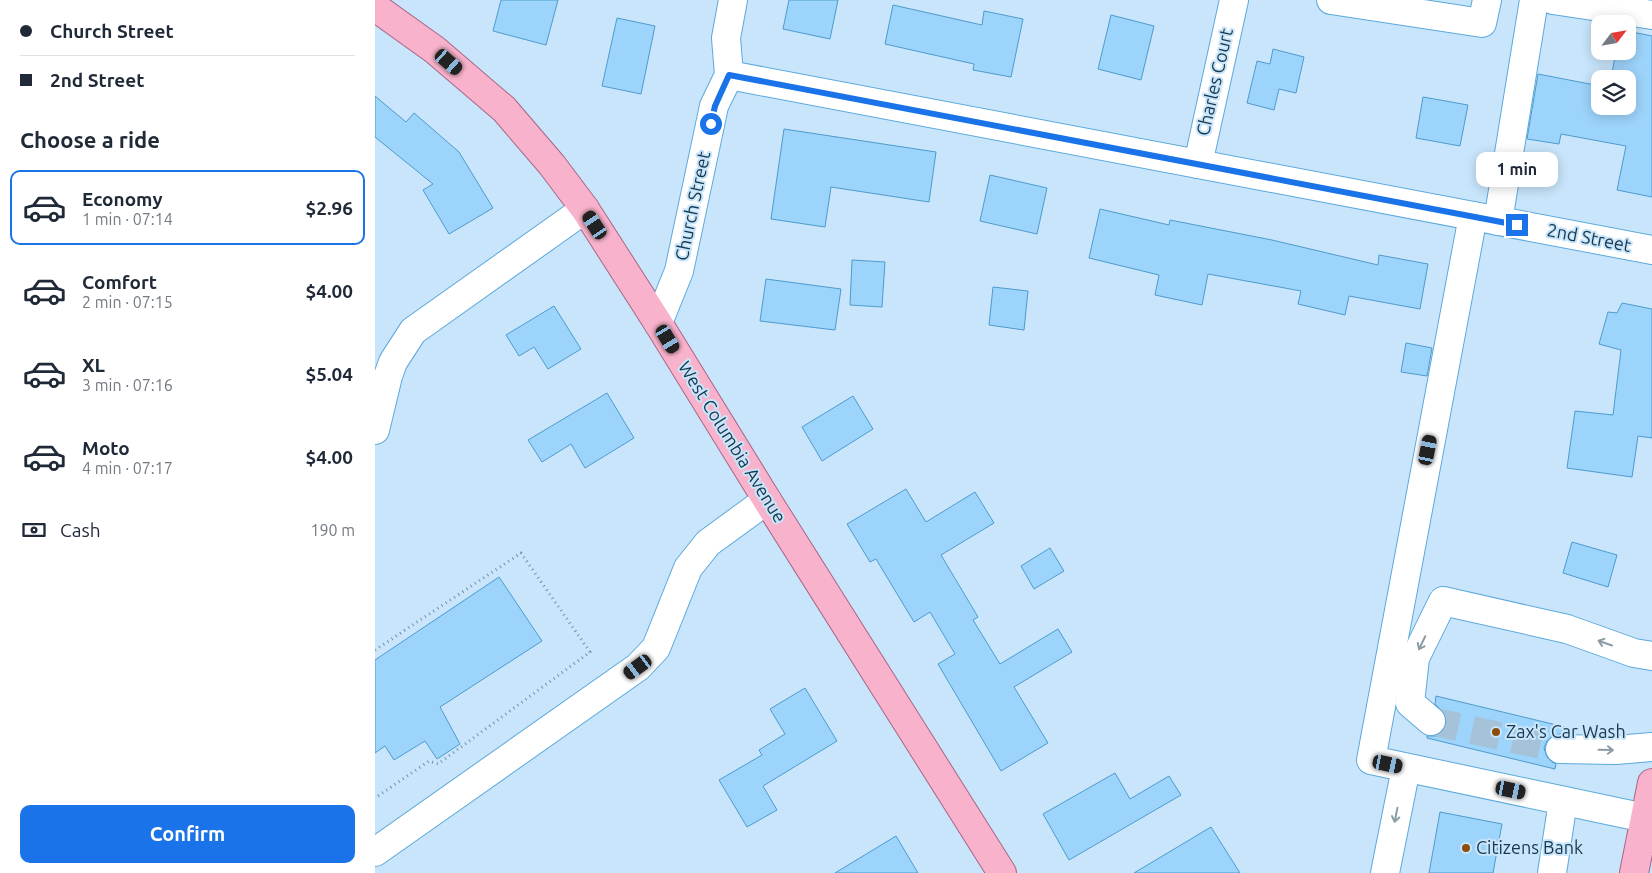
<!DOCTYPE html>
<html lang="en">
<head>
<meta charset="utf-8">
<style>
  body { margin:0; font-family:Ubuntu,sans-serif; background:#f6f6f7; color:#1f2937; height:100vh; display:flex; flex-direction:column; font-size:19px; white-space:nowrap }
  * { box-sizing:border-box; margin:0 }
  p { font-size:16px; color:#747a83 }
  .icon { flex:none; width:28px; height:28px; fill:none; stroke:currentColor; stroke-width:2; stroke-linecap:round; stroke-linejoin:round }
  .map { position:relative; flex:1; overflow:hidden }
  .side { display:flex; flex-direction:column; background:#fff; width:375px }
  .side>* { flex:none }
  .top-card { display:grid; align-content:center; height:110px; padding:0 20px; background:#fff }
  .needle { width:32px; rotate:59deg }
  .controls { position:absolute; left:1216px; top:15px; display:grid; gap:10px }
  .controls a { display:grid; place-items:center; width:45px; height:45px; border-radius:10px; background:#fff; box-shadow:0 2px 12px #0003; font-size:25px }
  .end { position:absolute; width:22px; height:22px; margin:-11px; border:6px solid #1a73e8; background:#fff; box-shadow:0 0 0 2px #fff }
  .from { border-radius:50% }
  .bubble { position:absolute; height:35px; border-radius:10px; background:#fff; box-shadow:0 2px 12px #0003; font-size:16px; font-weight:700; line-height:35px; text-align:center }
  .car { position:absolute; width:15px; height:30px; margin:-15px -8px; border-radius:6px; box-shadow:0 0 4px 1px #0007; background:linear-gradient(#222 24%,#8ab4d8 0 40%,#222 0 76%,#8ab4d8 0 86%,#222 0) }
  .top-card b { display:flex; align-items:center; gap:18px; height:48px; font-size:19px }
  .top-card b+b { border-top:1px solid #e0e1e3 }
  .top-card i { width:12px; height:12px; background:#1f2937 }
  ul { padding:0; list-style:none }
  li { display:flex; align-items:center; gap:15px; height:75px; margin:0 10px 8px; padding:0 10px; border:2px solid transparent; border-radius:10px }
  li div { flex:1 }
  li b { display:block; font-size:19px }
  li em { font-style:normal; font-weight:700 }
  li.selected { border-color:#1a73e8 }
  li>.icon { width:45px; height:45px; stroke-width:1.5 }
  h2 { padding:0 20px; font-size:22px; line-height:60px }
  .pay { display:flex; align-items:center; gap:12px; height:55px; padding:0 20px; font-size:19px }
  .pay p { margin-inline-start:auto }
  .button { display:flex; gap:10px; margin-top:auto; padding:10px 20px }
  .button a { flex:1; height:58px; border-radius:10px; background:#1a73e8; color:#fff; font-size:20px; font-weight:700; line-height:58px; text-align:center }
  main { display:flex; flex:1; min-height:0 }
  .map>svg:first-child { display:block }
</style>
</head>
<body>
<main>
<section class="side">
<div class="top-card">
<b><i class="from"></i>Church Street</b>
<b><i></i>2nd Street</b>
</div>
<h2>Choose a ride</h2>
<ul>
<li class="selected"><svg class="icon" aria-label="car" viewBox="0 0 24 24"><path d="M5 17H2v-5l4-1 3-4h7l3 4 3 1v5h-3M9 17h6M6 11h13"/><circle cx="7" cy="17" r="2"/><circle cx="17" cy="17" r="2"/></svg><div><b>Economy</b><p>1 min · 07:14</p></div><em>$2.96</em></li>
<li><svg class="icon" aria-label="car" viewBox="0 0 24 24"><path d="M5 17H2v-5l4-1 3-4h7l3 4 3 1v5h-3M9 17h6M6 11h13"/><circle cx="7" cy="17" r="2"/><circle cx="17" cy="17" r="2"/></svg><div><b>Comfort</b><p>2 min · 07:15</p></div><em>$4.00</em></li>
<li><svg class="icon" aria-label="car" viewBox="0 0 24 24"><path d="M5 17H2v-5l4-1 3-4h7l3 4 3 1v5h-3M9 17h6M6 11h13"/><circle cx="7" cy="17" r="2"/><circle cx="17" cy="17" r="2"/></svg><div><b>XL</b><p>3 min · 07:16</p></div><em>$5.04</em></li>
<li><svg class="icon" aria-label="car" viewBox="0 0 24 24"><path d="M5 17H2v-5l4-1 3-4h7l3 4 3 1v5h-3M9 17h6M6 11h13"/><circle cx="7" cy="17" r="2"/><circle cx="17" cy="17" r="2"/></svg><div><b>Moto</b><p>4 min · 07:17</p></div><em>$4.00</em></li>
</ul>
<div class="pay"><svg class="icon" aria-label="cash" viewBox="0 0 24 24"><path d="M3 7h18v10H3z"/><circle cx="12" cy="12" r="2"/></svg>Cash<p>190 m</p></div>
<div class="button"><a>Confirm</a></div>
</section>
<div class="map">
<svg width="1277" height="873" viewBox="0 0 1277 873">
  <rect width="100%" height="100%" fill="#c8e5fb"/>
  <g fill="#9dd4fb" stroke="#4d9bcd">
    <path d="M 126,0 L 183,0 L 171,45 L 118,31 Z"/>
    <path d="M 414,0 L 463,0 L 455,39 L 408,29 Z"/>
    <path d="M 518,5 L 607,25 L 609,11 L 648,19 L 636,77 L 598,70 L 599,64 L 510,44 Z"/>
    <path d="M 736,15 L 779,26 L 766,80 L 723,69 Z"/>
    <path d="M 242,18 L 280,26 L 266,94 L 227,86 Z"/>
    <path d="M 1252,31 L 1277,36 L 1277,197 L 1242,190 L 1251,146 L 1186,134 L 1184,144 L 1152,139 L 1163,74 L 1225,86 L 1225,106 L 1252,106 L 1252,79 L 1236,79 L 1241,51 L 1252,51 Z"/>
    <path d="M 898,49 L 929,57 L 921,93 L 904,89 L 899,110 L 872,103 L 882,61 L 895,64 Z"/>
    <path d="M 0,96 L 31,122 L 39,113 L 84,152 L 118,208 L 74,234 L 48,190 L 58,184 L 0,137 Z"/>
    <path d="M 1048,97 L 1093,105 L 1085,146 L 1041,138 Z"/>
    <path d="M 409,129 L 561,152 L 554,202 L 456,187 L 450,227 L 396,219 Z"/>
    <path d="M 615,175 L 672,188 L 662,234 L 605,221 Z"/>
    <path d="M 725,209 L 794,225 L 795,220 L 897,240 L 1003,265 L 1004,255 L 1053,264 L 1045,309 L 974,296 L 970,315 L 923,304 L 926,291 L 833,274 L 827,305 L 780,295 L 784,275 L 714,258 Z"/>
    <path d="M 477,260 L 510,262 L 507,307 L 475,305 Z"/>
    <path d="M 391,279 L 466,289 L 460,330 L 385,321 Z"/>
    <path d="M 618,287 L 653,291 L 649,330 L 614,325 Z"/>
    <path d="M 1247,303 L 1277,309 L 1277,438 L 1263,436 L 1257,477 L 1192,468 L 1200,411 L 1238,415 L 1246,350 L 1224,344 L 1233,312 L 1242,313 Z"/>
    <path d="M 179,306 L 206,349 L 173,369 L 159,347 L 144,356 L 131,335 Z"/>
    <path d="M 1031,343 L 1057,348 L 1052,376 L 1026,372 Z"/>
    <path d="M 232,393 L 259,438 L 210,468 L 196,444 L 167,462 L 153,440 Z"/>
    <path d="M 478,396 L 498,429 L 447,461 L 427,427 Z"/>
    <path d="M 531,489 L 551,522 L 600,492 L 619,523 L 566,555 L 603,617 L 598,620 L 625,664 L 683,629 L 697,652 L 639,687 L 673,743 L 626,771 L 563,664 L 580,654 L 555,612 L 539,622 L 501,559 L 495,562 L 472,524 Z"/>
    <path d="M 1197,542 L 1242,555 L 1233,587 L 1188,573 Z"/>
    <path d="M 675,548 L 689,571 L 659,589 L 646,566 Z"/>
    <path d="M 124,577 L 167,641 L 65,707 L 85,744 L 62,759 L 50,741 L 19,760 L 10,746 L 0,753 L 0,660 Z"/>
    <path d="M 430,688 L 462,741 L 388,786 L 402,810 L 372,827 L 344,780 L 387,755 L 384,750 L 410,734 L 395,709 Z"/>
    <path d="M 1061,696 L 1190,727 L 1189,733 L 1177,736 L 1172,741 L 1169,748 L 1172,757 L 1177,762 L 1181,764 L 1180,769 L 1052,738 L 1052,736 L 1061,736 L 1068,732 L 1071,724 L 1071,715 L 1060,704 Z"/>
    <path d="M 740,773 L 755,799 L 794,776 L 806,795 L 694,860 L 668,814 Z"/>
    <path d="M 1065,812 L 1127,824 L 1118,873 L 1054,873 Z"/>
    <path d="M 836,827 L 865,873 L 759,873 Z"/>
    <path d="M 521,836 L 543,873 L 460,873 Z"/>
  </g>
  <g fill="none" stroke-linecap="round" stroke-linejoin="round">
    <path stroke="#a5c2d8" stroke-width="28" stroke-dasharray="28 14" stroke-linecap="butt" d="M 1056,721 L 1185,749"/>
    <g stroke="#5ca9dc" stroke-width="30">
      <g id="minor">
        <path d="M 956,0 L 1107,23 L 1112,0"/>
        <path d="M 1178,0 L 1277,15"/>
        <path d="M 354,75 L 1277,250"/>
        <path d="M 823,164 L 859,0"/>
        <path d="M 1098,216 L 996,760 L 1270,818"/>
        <path d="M 1123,221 L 1159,0"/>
        <path d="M 283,323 L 304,271 L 339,106 L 354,75 L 351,38 L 358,0"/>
        <path d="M 0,430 L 13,376 L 18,362 L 38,331 L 210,209"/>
        <path d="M 1056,721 L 1035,703 L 1040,658 L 1068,601 L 1192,629 L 1259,653 L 1277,656"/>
        <path d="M 1185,749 L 1241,750 L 1277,747"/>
        <path d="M 0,852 L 263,667 L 281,648 L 313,568 L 333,543 L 392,500"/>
        <path d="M 1010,873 L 1031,768"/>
        <path d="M 1177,873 L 1188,801"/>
      </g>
    </g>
    <g stroke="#a76688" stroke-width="30">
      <g id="major">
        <path d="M 0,7 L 60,50 L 129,109 L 177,165 L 210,209 L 283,323 L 392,500 L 627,873"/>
        <path d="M 1259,873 L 1277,783"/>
      </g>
    </g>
    <path stroke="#7291a6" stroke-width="3" stroke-dasharray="1 4" stroke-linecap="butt" d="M 0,650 L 146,553 L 215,652 L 63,764 L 54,761 L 0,798"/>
    <use href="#minor" stroke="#fff" stroke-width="28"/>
    <use href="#major" stroke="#f9b2cb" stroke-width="28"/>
  </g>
  <defs><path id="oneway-shaft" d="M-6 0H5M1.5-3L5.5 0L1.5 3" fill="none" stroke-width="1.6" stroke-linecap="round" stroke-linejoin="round" transform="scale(1.25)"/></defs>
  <g stroke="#8b9ca6">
    <use href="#oneway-shaft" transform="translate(1047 643) rotate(116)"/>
    <use href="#oneway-shaft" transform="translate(1230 643) rotate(-161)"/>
    <use href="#oneway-shaft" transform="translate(1231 750) rotate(1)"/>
    <use href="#oneway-shaft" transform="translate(1021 815) rotate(101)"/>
  </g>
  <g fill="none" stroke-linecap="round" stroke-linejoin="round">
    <path stroke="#1a73e8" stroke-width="6" d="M 336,124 L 340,106 L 354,75 L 1142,225"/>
  </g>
  <g fill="#8a4d0c" stroke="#c8e5fb" stroke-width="2">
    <circle cx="1121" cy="732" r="5"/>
    <circle cx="1091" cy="848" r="5"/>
  </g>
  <g text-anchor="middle" stroke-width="4" stroke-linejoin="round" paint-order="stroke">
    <g font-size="18" fill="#17384d" stroke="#c8e5fb">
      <text transform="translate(840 82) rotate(-77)" y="6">Charles Court</text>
      <text transform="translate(318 206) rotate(-78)" y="6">Church Street</text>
      <text transform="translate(1214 238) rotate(11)" y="6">2nd Street</text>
      <text transform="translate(357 442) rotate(58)" y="6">West Columbia Avenue</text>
    </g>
    <g font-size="18" fill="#17384d" stroke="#c8e5fb" text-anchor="start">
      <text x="1131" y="738">Zax's Car Wash</text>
      <text x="1101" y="854">Citizens Bank</text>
    </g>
  </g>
</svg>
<div class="controls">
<a><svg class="needle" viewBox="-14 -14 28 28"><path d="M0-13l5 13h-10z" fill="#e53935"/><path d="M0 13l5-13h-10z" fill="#747a83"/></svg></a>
<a><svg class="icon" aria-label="layers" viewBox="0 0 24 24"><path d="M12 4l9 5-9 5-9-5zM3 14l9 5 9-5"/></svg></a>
</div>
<i class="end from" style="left:336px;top:124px"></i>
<i class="end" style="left:1142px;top:225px"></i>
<div class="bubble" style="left:1101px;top:152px;width:82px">1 min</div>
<i class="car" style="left:74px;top:62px;rotate:131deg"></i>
<i class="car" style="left:220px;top:225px;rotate:327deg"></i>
<i class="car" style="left:293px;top:339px;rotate:149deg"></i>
<i class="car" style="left:1053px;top:450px;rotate:11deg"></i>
<i class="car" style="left:263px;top:667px;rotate:234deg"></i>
<i class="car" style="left:1013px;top:764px;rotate:102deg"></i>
<i class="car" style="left:1136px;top:790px;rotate:102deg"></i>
</div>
</main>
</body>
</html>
